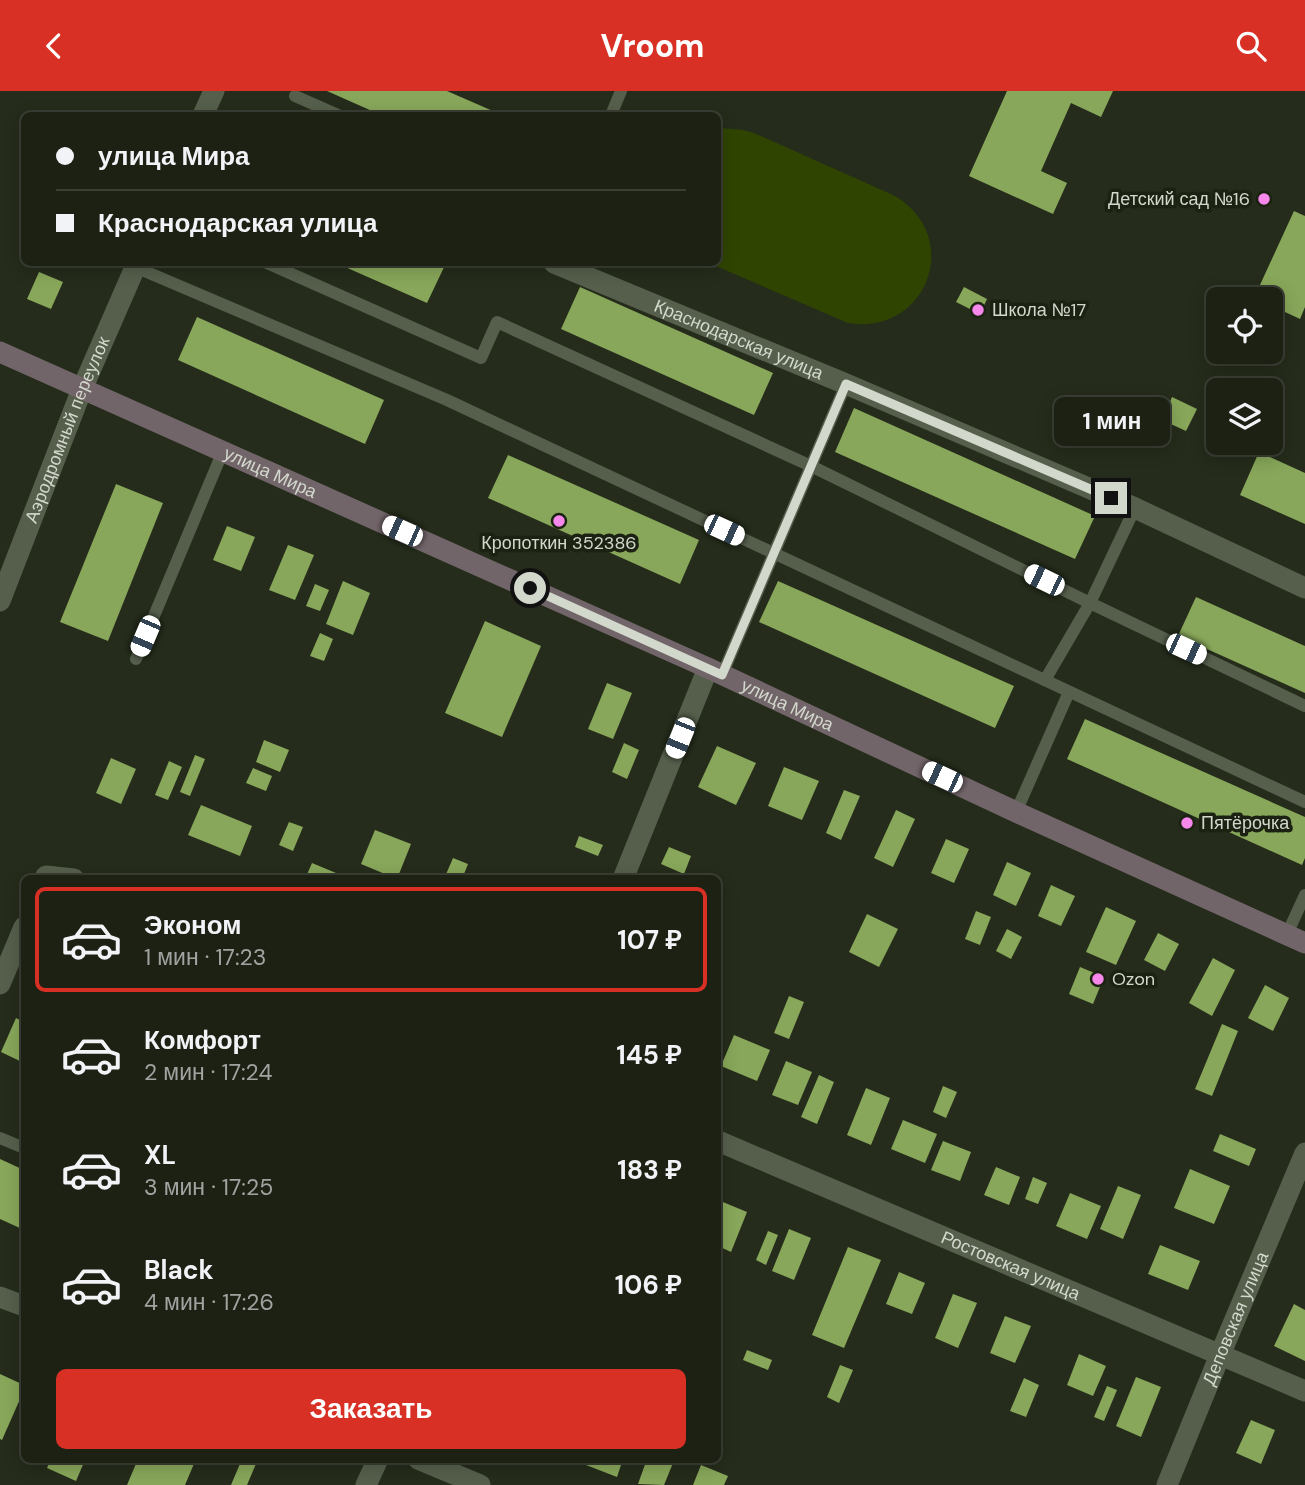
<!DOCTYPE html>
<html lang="ru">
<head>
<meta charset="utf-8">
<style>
  body { margin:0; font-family:"DM Sans",sans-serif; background:#25291d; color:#f1f3f6; height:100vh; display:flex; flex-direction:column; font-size:26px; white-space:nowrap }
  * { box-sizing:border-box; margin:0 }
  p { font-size:23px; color:#a0a3a0 }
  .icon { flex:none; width:38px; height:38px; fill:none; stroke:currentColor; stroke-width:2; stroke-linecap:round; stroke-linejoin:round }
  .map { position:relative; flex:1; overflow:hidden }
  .panel { position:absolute; left:21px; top:784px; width:700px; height:588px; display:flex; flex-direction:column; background:#1c2114; border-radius:10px; box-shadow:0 4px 18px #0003,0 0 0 2px #3a3e34 }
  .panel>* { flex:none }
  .banner { position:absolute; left:21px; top:21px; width:700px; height:154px; border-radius:10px; box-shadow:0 4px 18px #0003,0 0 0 2px #3a3e34; display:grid; align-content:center; height:154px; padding:0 35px; background:#1c2114 }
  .tools { position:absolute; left:1206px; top:196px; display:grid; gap:14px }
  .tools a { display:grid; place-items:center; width:77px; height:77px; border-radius:10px; background:#1c2114; box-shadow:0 4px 18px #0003,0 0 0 2px #3a3e34; font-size:35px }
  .end { position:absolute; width:32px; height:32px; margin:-16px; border:9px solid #d3d8cd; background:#111; box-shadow:0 0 0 4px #111 }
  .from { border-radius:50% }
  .bubble { position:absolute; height:49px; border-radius:10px; background:#1c2114; box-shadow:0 4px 18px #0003,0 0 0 2px #3a3e34; font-size:23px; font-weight:700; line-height:49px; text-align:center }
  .car { position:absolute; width:21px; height:42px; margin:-21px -10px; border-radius:9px; box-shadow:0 0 5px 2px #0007; background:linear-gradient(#fff 24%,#345 0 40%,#fff 0 76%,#345 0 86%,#fff 0) }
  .banner b { display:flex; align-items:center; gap:24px; height:66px; font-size:26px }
  .banner b+b { border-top:2px solid #3a3e34 }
  .banner i { width:18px; height:18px; background:#f1f3f6 }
  ul { padding:12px 0 0; list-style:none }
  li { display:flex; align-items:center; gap:21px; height:105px; margin:0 14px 10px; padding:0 21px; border:4px solid transparent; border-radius:10px }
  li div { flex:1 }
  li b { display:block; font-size:26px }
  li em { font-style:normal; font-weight:700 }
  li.on { border-color:#d93025 }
  li>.icon { width:63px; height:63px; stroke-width:1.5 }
  .primary-button { display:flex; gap:14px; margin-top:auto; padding:14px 35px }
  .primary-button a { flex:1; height:80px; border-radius:10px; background:#d93025; color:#fff; font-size:28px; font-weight:700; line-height:80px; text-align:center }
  header { display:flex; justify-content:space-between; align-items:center; height:91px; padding:0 35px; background:#d93025; color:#fff; font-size:32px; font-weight:700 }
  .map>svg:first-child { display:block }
</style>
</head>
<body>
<header><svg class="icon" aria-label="back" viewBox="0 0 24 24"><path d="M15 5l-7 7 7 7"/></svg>Vroom<svg class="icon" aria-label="search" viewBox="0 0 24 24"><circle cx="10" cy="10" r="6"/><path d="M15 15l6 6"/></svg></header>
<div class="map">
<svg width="1305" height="1394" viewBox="0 0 1305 1394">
  <rect width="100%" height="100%" fill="#252c1b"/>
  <path fill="#2f4400" d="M 721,37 L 743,39 L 754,42 L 893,104 C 964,143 929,245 848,232 L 709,172 L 718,172 L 718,38 Z"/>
  <g fill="#88a75a">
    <path d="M 327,0 L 447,0 L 502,24 L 381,24 Z"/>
    <path d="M 1007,0 L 1113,0 L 1101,26 L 1071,12 L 1041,80 L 1067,92 L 1053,123 L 969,85 Z"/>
    <path d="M 1294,120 L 1305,125 L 1305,216 L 1300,228 L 1270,214 L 1270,208 L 1254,207 Z"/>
    <path d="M 336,172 L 446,172 L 427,212 Z"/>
    <path d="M 39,181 L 63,191 L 51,218 L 27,208 Z"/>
    <path d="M 580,196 L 773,282 L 754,324 L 561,238 Z"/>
    <path d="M 964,196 L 987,208 L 980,223 L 956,211 Z"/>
    <path d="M 197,226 L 384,309 L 365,353 L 178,269 Z"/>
    <path d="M 1172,306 L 1197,318 L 1186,340 L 1162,329 Z"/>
    <path d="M 854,317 L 1095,425 L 1075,468 L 835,361 Z"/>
    <path d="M 1259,361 L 1305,382 L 1305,433 L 1240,404 Z"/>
    <path d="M 508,364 L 699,449 L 680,493 L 488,407 Z"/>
    <path d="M 116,393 L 163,412 L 108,550 L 60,531 Z"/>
    <path d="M 227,435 L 255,446 L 241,480 L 213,469 Z"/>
    <path d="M 288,454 L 314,464 L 295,509 L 269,499 Z"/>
    <path d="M 343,490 L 370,502 L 353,544 L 326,533 Z"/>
    <path d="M 778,490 L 1014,595 L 995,637 L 759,531 Z"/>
    <path d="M 315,493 L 329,499 L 320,520 L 306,515 Z"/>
    <path d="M 1196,506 L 1305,555 L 1305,602 L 1178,545 Z"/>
    <path d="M 485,530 L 541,555 L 502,646 L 445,622 Z"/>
    <path d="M 320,542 L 333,548 L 324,570 L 310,565 Z"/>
    <path d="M 607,592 L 632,602 L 613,648 L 588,638 Z"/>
    <path d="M 1085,628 L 1305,726 L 1305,767 L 1302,774 L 1067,668 Z"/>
    <path d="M 264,649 L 289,659 L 280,681 L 256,671 Z"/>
    <path d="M 624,652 L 639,659 L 627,688 L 612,681 Z"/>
    <path d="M 717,655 L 756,672 L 736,714 L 698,696 Z"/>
    <path d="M 195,664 L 205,668 L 190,705 L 180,701 Z"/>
    <path d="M 111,667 L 136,678 L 121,713 L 96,702 Z"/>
    <path d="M 169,670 L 182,676 L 168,709 L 155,704 Z"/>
    <path d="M 784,676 L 819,690 L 802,729 L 768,715 Z"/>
    <path d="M 253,677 L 272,685 L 266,700 L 246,692 Z"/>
    <path d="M 844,699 L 860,705 L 841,749 L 826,742 Z"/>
    <path d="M 201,714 L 252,735 L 240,765 L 188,744 Z"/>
    <path d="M 896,719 L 915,728 L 893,776 L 874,767 Z"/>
    <path d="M 289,731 L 303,736 L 293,760 L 279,754 Z"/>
    <path d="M 375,739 L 411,753 L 397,788 L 361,773 Z"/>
    <path d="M 579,745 L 603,754 L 598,765 L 575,756 Z"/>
    <path d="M 946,748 L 969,758 L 954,792 L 931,782 Z"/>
    <path d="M 669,756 L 691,765 L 684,783 L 661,773 Z"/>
    <path d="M 453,767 L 468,773 L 462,788 L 444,788 Z"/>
    <path d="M 1007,771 L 1031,782 L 1016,815 L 993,804 Z"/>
    <path d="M 312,772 L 336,782 L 334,788 L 305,788 Z"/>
    <path d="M 1051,794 L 1075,805 L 1061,835 L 1038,825 Z"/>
    <path d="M 1106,816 L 1136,830 L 1116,874 L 1086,861 Z"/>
    <path d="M 976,820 L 991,826 L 980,854 L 965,848 Z"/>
    <path d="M 867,823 L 898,838 L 879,876 L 849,861 Z"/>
    <path d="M 1007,838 L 1022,846 L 1011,868 L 996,860 Z"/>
    <path d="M 1158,842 L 1179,853 L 1165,880 L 1144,869 Z"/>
    <path d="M 1213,867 L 1235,879 L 1212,925 L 1189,912 Z"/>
    <path d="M 1080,876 L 1104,886 L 1093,913 L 1069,903 Z"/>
    <path d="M 1265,894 L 1289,907 L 1273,940 L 1248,927 Z"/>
    <path d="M 789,905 L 804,911 L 789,948 L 774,942 Z"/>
    <path d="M 16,927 L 24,931 L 24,972 L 1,961 Z"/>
    <path d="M 1222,933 L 1238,940 L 1212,1005 L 1195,998 Z"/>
    <path d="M 734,944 L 770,959 L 757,990 L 721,975 Z"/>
    <path d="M 786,970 L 812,981 L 798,1014 L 772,1004 Z"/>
    <path d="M 819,984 L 834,991 L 817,1033 L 801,1026 Z"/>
    <path d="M 943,995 L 957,1001 L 946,1027 L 933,1021 Z"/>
    <path d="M 866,997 L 890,1007 L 871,1054 L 847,1044 Z"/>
    <path d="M 903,1029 L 937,1043 L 925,1072 L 891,1058 Z"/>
    <path d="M 1220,1043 L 1256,1058 L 1249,1075 L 1213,1060 Z"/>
    <path d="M 943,1050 L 971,1061 L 960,1090 L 931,1079 Z"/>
    <path d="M 0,1068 L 24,1079 L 24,1133 L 22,1138 L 0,1128 Z"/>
    <path d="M 996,1076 L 1020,1086 L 1009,1114 L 984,1104 Z"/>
    <path d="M 1190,1078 L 1230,1095 L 1214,1133 L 1174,1117 Z"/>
    <path d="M 1033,1086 L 1047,1092 L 1038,1113 L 1025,1108 Z"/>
    <path d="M 1118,1095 L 1141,1104 L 1123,1148 L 1100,1138 Z"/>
    <path d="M 1070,1102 L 1101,1115 L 1087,1148 L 1056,1135 Z"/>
    <path d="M 718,1109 L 747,1121 L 731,1161 L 718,1155 Z"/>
    <path d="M 789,1138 L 811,1147 L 794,1189 L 772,1180 Z"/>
    <path d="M 768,1140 L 778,1144 L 766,1174 L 756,1169 Z"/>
    <path d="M 1160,1154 L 1200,1170 L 1188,1199 L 1148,1183 Z"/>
    <path d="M 848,1156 L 881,1169 L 844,1257 L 812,1244 Z"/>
    <path d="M 899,1181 L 925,1192 L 912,1223 L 886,1213 Z"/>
    <path d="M 953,1203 L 977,1212 L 958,1257 L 935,1247 Z"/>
    <path d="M 1294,1213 L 1305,1219 L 1305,1270 L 1274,1255 Z"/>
    <path d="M 1005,1225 L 1031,1235 L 1015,1272 L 990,1262 Z"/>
    <path d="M 747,1259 L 772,1269 L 768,1279 L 743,1269 Z"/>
    <path d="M 1079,1263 L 1106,1275 L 1093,1305 L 1067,1294 Z"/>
    <path d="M 840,1274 L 853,1279 L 839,1312 L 827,1306 Z"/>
    <path d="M 0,1283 L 24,1294 L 24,1299 L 2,1349 L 0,1348 Z"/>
    <path d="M 1136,1286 L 1161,1296 L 1141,1346 L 1116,1335 Z"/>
    <path d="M 1024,1287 L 1039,1294 L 1026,1326 L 1010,1320 Z"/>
    <path d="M 1107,1295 L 1117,1299 L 1104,1330 L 1094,1326 Z"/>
    <path d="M 1251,1329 L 1275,1339 L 1261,1373 L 1236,1362 Z"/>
    <path d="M 51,1368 L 84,1368 L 85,1369 L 76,1390 L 47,1377 Z"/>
    <path d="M 138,1368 L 196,1368 L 185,1394 L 127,1394 Z"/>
    <path d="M 242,1368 L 258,1368 L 247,1394 L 231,1394 Z"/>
    <path d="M 588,1368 L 623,1368 L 617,1386 L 586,1374 Z"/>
    <path d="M 647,1368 L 664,1368 L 673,1372 L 664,1394 L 638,1393 Z"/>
    <path d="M 701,1374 L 728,1385 L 724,1394 L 693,1394 Z"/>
  </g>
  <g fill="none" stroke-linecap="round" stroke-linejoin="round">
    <g stroke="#565f4c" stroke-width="12">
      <path d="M 295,5 L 338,24"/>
      <path d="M 611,24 L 621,0"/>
      <path d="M 267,172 L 481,267 L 497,231 L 811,375 L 1090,512 L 1305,615"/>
      <path d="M 135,176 L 447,309 L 1305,711"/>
      <path d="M 136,568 L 223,360"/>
      <path d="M 722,584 L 846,293"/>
      <path d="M 1045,589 L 1090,512 L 1135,417"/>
      <path d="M 1016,721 L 1069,601"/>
      <path d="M 1287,843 L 1305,804"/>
      <path d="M 0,1047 L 24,1057"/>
    </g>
    <g stroke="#565f4c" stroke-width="21">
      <path d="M 203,24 L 214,0"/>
      <path id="s1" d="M 554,172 L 846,293 L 1135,417 L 1305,497"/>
      <path id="s2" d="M 0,510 L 82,298 L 137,172"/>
      <path d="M 45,788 L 46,785 L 74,788"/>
      <path d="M 623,788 L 708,577"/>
      <path d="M 0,893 L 24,836"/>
      <path id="s3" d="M 718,1050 L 1305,1300"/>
      <path d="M 0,1206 L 24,1215"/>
      <path d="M 418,1368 L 480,1394"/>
      <path d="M 366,1394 L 378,1368"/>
      <path id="s4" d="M 1167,1394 L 1220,1264 L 1305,1062"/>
    </g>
    <path stroke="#726569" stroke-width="21" id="s5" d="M 0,261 L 708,577 L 1016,721 L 1305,852"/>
  </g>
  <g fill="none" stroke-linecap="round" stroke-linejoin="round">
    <path stroke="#d3d8cd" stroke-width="9" d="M 530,497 L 722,584 L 846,293 L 1111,407"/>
  </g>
  <g fill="#f688ec" stroke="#1b2212" stroke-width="2.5">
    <circle cx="1264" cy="108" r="7"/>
    <circle cx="978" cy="219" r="7"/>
    <circle cx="559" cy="430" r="7"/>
    <circle cx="1187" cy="732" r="7"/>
    <circle cx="1098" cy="888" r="7"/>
  </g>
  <g text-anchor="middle" stroke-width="7" stroke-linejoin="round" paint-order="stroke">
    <g font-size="18" fill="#d3d8cd" stroke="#1b2212" text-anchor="start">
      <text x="1250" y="114" text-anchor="end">Детский сад №16</text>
      <text x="992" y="225">Школа №17</text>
      <text x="559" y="458" text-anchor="middle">Кропоткин 352386</text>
      <text x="1201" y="738">Пятёрочка</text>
      <text x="1112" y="894">Ozon</text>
    </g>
    <g font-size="18" fill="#d3d8cd" stroke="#1b2212">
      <text dy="6" stroke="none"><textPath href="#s1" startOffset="200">Краснодарская улица</textPath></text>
      <text dy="6" stroke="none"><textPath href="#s2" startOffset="184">Аэродромный переулок</textPath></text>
      <text dy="6" stroke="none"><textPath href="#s5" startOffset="296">улица Мира</textPath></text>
      <text dy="6" stroke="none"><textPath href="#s5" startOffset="863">улица Мира</textPath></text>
      <text dy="6" stroke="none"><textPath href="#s3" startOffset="318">Ростовская улица</textPath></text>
      <text dy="6" stroke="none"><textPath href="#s4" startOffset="180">Деповская улица</textPath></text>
    </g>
  </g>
</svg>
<div class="tools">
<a><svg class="icon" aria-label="locate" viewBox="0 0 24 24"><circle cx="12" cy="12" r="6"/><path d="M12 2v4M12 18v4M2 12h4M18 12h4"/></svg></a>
<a><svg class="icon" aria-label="layers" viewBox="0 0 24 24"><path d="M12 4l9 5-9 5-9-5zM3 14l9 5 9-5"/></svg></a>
</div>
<i class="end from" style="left:530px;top:497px"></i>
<i class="end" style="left:1111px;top:407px"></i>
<div class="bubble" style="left:1054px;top:306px;width:116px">1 мин</div>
<i class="car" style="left:724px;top:439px;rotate:115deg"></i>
<i class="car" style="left:402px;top:440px;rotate:294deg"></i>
<i class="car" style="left:1044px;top:489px;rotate:296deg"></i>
<i class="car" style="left:145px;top:545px;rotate:203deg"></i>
<i class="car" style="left:1186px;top:558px;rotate:115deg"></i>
<i class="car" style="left:680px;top:647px;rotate:202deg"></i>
<i class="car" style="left:942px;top:686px;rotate:295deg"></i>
<div class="banner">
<b><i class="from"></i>улица Мира</b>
<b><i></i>Краснодарская улица</b>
</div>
<section class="panel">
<ul>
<li class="on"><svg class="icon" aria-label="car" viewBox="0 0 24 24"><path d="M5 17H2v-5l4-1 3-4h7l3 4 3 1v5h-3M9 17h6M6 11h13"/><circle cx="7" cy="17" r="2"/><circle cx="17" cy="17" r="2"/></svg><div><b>Эконом</b><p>1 мин · 17:23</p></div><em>107 ₽</em></li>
<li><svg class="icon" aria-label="car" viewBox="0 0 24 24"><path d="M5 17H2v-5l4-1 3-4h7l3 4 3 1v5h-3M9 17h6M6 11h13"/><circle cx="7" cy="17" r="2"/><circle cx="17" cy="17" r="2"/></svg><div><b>Комфорт</b><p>2 мин · 17:24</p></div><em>145 ₽</em></li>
<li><svg class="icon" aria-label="car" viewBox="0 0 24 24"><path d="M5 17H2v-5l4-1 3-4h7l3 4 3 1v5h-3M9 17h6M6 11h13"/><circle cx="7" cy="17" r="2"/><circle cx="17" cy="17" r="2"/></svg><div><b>XL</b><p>3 мин · 17:25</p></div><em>183 ₽</em></li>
<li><svg class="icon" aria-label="car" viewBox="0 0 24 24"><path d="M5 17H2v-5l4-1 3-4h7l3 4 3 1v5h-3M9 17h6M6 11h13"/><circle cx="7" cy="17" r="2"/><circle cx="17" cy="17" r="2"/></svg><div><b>Black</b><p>4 мин · 17:26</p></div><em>106 ₽</em></li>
</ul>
<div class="primary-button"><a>Заказать</a></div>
</section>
</div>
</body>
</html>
